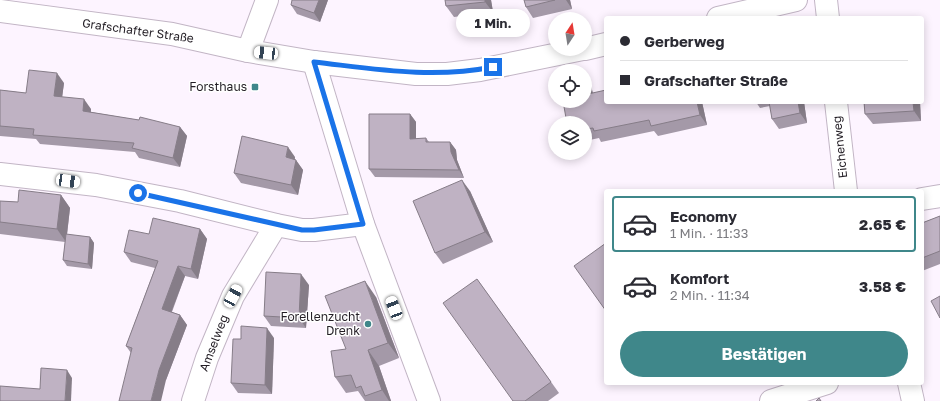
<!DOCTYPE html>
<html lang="de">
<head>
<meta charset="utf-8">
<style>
  body { margin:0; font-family:"Golos Text",sans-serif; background:#f7f7f7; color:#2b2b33; height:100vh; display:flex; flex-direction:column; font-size:15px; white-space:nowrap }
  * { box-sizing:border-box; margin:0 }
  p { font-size:13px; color:#7c7c81 }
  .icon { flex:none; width:22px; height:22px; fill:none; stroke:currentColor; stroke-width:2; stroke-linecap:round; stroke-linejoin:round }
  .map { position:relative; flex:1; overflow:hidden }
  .panel { position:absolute; left:604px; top:189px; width:320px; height:196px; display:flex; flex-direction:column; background:#fff; border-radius:4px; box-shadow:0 2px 10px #0003 }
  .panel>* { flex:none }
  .hud { position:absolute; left:604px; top:16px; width:320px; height:88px; border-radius:4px; box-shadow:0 2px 10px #0003; display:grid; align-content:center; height:88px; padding:0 16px; background:#fff }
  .needle { width:26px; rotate:12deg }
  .controls { position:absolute; left:548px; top:12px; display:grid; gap:8px }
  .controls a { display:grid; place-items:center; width:44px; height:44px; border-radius:50%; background:#fff; box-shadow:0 2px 10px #0003; font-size:20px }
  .end { position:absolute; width:18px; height:18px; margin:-9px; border:5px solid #1a73e8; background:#fff; box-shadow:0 0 0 2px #fff }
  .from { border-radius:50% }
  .bubble { position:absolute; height:28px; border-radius:14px; background:#fff; box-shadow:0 2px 10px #0003; font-size:13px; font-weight:700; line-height:28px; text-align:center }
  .car { position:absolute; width:12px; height:24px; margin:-12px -6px; border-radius:5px; box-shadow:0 0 3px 1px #0007; background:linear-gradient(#fff 24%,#345 0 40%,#fff 0 76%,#345 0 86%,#fff 0) }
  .hud b { display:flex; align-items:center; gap:14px; height:38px; font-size:15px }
  .hud b+b { border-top:1px solid #e1e1e2 }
  .hud i { width:10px; height:10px; background:#2b2b33 }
  ul { padding:7px 0 0; list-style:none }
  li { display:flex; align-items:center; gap:12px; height:56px; margin:0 8px 6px; padding:0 8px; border:2px solid transparent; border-radius:4px }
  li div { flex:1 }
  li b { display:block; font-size:15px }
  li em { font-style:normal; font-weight:700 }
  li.active { border-color:#3f878a }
  li>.icon { width:36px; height:36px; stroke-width:1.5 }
  .primary-button { display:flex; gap:8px; margin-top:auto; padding:8px 16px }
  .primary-button a { flex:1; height:46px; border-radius:24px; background:#3f878a; color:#fff; font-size:16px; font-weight:700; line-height:46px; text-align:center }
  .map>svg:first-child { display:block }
</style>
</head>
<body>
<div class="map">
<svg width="940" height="401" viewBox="0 0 940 401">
  <rect width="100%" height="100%" fill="#fdf4ff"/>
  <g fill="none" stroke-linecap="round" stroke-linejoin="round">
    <g stroke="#c2b5c5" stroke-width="24">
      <g id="minor">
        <path d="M 826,0 L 828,18"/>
        <path d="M 0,11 L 172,34 L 248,51 L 314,62 L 416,74 L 447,74 L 480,70 L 583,49"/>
        <path d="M 718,18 L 796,0"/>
        <path d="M 585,49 L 606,44"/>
        <path d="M 248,51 L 267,0"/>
        <path d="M 314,62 L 363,224 L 429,401"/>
        <path d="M 836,102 L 846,191"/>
        <path d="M 0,174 L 96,185 L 180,201 L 276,225 L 302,230 L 314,230 L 363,224"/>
        <path d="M 922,199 L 940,196"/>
        <path d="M 909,383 L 913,401"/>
        <path d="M 193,401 L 207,358 L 233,296 L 276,225"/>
        <path d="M 771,401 L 827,383"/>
      </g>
    </g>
    <use href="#minor" stroke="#fff" stroke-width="22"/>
  </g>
  <g fill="#a499a8">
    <path d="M 328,0 L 320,22 L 297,14 L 291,5 Z"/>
    <path d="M 445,0 L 491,0 L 493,12 L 454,17 L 446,6 Z"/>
    <path d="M 524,0 L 570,0 L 572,9 L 533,18 L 526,7 Z"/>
    <path d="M 585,77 L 591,86 L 593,93 L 606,102 L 702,102 L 707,125 L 658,136 L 654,131 L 601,142 L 599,138 L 585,141 L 585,123 L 570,123 L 566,118 L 585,101 Z"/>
    <path d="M 64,83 L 62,97 L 91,109 L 91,112 L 180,127 L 187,136 L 180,167 L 139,158 L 135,152 L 40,144 L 36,139 L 0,136 L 0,90 L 26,93 Z"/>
    <path d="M 756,102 L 804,102 L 807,123 L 779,129 L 772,119 L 770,106 L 760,108 Z"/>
    <path d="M 864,102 L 920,102 L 921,121 L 873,124 L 865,114 Z"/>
    <path d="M 410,114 L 416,122 L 416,139 L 426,138 L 429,142 L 450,142 L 456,150 L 457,160 L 464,178 L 375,177 L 369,169 Z"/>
    <path d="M 295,157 L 295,159 L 303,170 L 298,195 L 241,183 L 234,173 Z"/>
    <path d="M 470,191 L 493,242 L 443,264 L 435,253 Z"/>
    <path d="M 61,195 L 70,208 L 67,235 L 90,237 L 94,243 L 92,269 L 67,266 L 63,260 L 65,242 L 0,234 L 0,201 L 18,202 Z"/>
    <path d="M 940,216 L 940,264 L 922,271 L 922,223 Z"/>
    <path d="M 200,229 L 207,239 L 198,279 L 185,276 L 172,312 L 180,315 L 187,325 L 166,380 L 131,353 L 126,346 L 155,268 L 131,262 L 124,252 L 149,234 Z"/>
    <path d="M 477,279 L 559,393 L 548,401 L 513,401 Z"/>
    <path d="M 309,285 L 306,328 L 271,326 L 264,316 Z"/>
    <path d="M 376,297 L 399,358 L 379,366 L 391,401 L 365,401 L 358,391 L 346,393 L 335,377 L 346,349 Z"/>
    <path d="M 274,338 L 272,394 L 238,393 L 231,383 L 241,339 Z"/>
  </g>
  <g fill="#867d88">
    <path d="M 319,0 L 328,0 L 320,22 L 314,13 Z"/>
    <path d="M 485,0 L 491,0 L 493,12 L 485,2 Z"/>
    <path d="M 566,0 L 570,0 L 572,9 Z"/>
    <path d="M 57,73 L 64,83 L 61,106 L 54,96 Z"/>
    <path d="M 585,77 L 591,86 L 595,104 L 588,94 Z"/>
    <path d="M 84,99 L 91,109 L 90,121 L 83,111 Z"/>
    <path d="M 697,102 L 702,102 L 707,125 L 700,115 Z"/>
    <path d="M 798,102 L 804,102 L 807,123 L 800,113 Z"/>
    <path d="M 913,102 L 920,102 L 921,121 L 914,111 Z"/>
    <path d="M 410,114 L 416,122 L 416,147 L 410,139 Z"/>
    <path d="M 180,127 L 187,136 L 180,167 L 173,158 Z"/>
    <path d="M 450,142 L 456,150 L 457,160 L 464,178 L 459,170 L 451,152 Z"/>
    <path d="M 288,147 L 295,157 L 293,168 L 286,157 Z"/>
    <path d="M 296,160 L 303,170 L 298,195 L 291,185 Z"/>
    <path d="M 462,180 L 470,191 L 493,242 L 485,232 Z"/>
    <path d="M 61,195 L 70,208 L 66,242 L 57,229 Z"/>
    <path d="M 200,229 L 207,239 L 198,279 L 191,269 Z"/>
    <path d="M 90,237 L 94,243 L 92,269 L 88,264 Z"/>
    <path d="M 178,266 L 185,276 L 169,318 L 162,309 Z"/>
    <path d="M 301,274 L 309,285 L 306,328 L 299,318 Z"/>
    <path d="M 365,281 L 376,297 L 399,358 L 388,343 Z"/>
    <path d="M 180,315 L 187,325 L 166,380 L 161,401 L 151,401 L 159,370 Z"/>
    <path d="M 267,328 L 274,338 L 272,394 L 265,385 Z"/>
    <path d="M 368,350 L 379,366 L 391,401 L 389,401 L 382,390 Z"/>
    <path d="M 67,370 L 72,378 L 71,401 L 65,401 Z"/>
  </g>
  <g fill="#bfb2c3" stroke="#867d88">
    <path d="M 292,0 L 319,0 L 314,13 L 291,5 Z"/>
    <path d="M 445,0 L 485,0 L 485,2 L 446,6 Z"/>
    <path d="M 524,0 L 555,0 L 526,7 Z"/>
    <path d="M 29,70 L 57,73 L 54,96 L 84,99 L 83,111 L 139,120 L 140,117 L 180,127 L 173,158 L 132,148 L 134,143 L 33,135 L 34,129 L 0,126 L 0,90 L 26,93 Z"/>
    <path d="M 585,80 L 588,94 L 606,90 L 606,102 L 697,102 L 700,115 L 651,126 L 649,120 L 594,131 L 593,128 L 585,129 L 585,123 L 573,123 L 572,117 L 566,118 L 563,101 L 585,101 Z"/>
    <path d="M 769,102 L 798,102 L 800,113 L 772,119 Z"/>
    <path d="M 864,102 L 913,102 L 914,111 L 865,114 Z"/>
    <path d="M 369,114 L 410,114 L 410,139 L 426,138 L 426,142 L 450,142 L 451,152 L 459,170 L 369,169 Z"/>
    <path d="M 242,136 L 288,147 L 286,157 L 296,160 L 291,185 L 234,173 Z"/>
    <path d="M 462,180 L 485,232 L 435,253 L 413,201 Z"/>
    <path d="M 19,190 L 61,195 L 57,229 L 0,222 L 0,201 L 18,202 Z"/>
    <path d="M 940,216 L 940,251 L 922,258 L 922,223 Z"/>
    <path d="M 153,218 L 200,229 L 191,269 L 178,266 L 162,309 L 180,315 L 159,370 L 151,401 L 119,401 L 132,348 L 126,346 L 158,261 L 124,252 L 129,230 L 149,234 Z"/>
    <path d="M 66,234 L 90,237 L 88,264 L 63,260 Z"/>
    <path d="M 606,243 L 606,311 L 574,266 Z"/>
    <path d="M 266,272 L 301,274 L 299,318 L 264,316 Z"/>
    <path d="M 477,279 L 551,382 L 525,401 L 513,401 L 443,303 Z"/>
    <path d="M 365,281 L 388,343 L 368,350 L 382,390 L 365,396 L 361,386 L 356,388 L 351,375 L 335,377 L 331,351 L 346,349 L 325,296 Z"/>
    <path d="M 940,296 L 940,318 L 931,301 Z"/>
    <path d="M 241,326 L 267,328 L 265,385 L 231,383 L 233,339 L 241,339 Z"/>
    <path d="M 41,368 L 67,370 L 65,401 L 0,401 L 0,386 L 40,389 Z"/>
    <path d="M 819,398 L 821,401 L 816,401 Z"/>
  </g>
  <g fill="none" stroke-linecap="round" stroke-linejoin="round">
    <path stroke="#1a73e8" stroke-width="5" d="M 138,193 L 302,230 L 314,230 L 363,224 L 314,62 C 376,69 431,79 493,67"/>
  </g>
  <g fill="#3f878a" stroke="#fff" stroke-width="1.5">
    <rect x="251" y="83" width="8" height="8" rx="2"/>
    <circle cx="368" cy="324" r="4"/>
  </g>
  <g text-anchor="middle" stroke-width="3" stroke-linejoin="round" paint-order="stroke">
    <g font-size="12" fill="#231e25" stroke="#fff">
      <text transform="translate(138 31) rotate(8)" y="4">Grafschafter Straße</text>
      <text transform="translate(840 147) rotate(-96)" y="4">Eichenweg</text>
      <text transform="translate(214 343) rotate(-69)" y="4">Amselweg</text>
    </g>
    <g font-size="12" fill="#231e25" stroke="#fff" text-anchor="end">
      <text x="247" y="91">Forsthaus</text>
      <text x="360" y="321">Forellenzucht<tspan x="360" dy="14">Drenk</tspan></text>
    </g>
  </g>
</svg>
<div class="controls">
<a><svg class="needle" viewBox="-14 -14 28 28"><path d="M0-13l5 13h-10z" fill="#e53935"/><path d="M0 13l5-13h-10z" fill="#7c7c81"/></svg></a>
<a><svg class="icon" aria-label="locate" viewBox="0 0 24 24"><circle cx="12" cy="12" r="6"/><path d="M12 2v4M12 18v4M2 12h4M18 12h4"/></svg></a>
<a><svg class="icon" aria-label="layers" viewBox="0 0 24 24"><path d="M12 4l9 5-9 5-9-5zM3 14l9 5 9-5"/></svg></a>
</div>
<i class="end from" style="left:138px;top:193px"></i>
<i class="end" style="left:493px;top:67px"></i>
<div class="bubble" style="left:456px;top:9px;width:74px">1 Min.</div>
<i class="car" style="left:266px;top:53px;rotate:276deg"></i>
<i class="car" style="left:68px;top:181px;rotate:98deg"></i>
<i class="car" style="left:233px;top:296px;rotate:29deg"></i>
<i class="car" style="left:394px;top:308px;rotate:339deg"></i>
<div class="hud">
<b><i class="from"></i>Gerberweg</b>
<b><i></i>Grafschafter Straße</b>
</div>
<section class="panel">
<ul>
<li class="active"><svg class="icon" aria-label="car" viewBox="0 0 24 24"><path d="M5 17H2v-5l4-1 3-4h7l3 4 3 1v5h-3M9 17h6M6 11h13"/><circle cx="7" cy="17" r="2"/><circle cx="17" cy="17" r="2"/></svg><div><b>Economy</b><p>1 Min. · 11:33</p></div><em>2.65 €</em></li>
<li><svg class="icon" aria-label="car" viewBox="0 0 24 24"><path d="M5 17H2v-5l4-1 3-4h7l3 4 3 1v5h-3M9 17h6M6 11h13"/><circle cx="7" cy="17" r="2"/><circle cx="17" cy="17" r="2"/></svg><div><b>Komfort</b><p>2 Min. · 11:34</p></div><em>3.58 €</em></li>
</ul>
<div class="primary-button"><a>Bestätigen</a></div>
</section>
</div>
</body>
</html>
